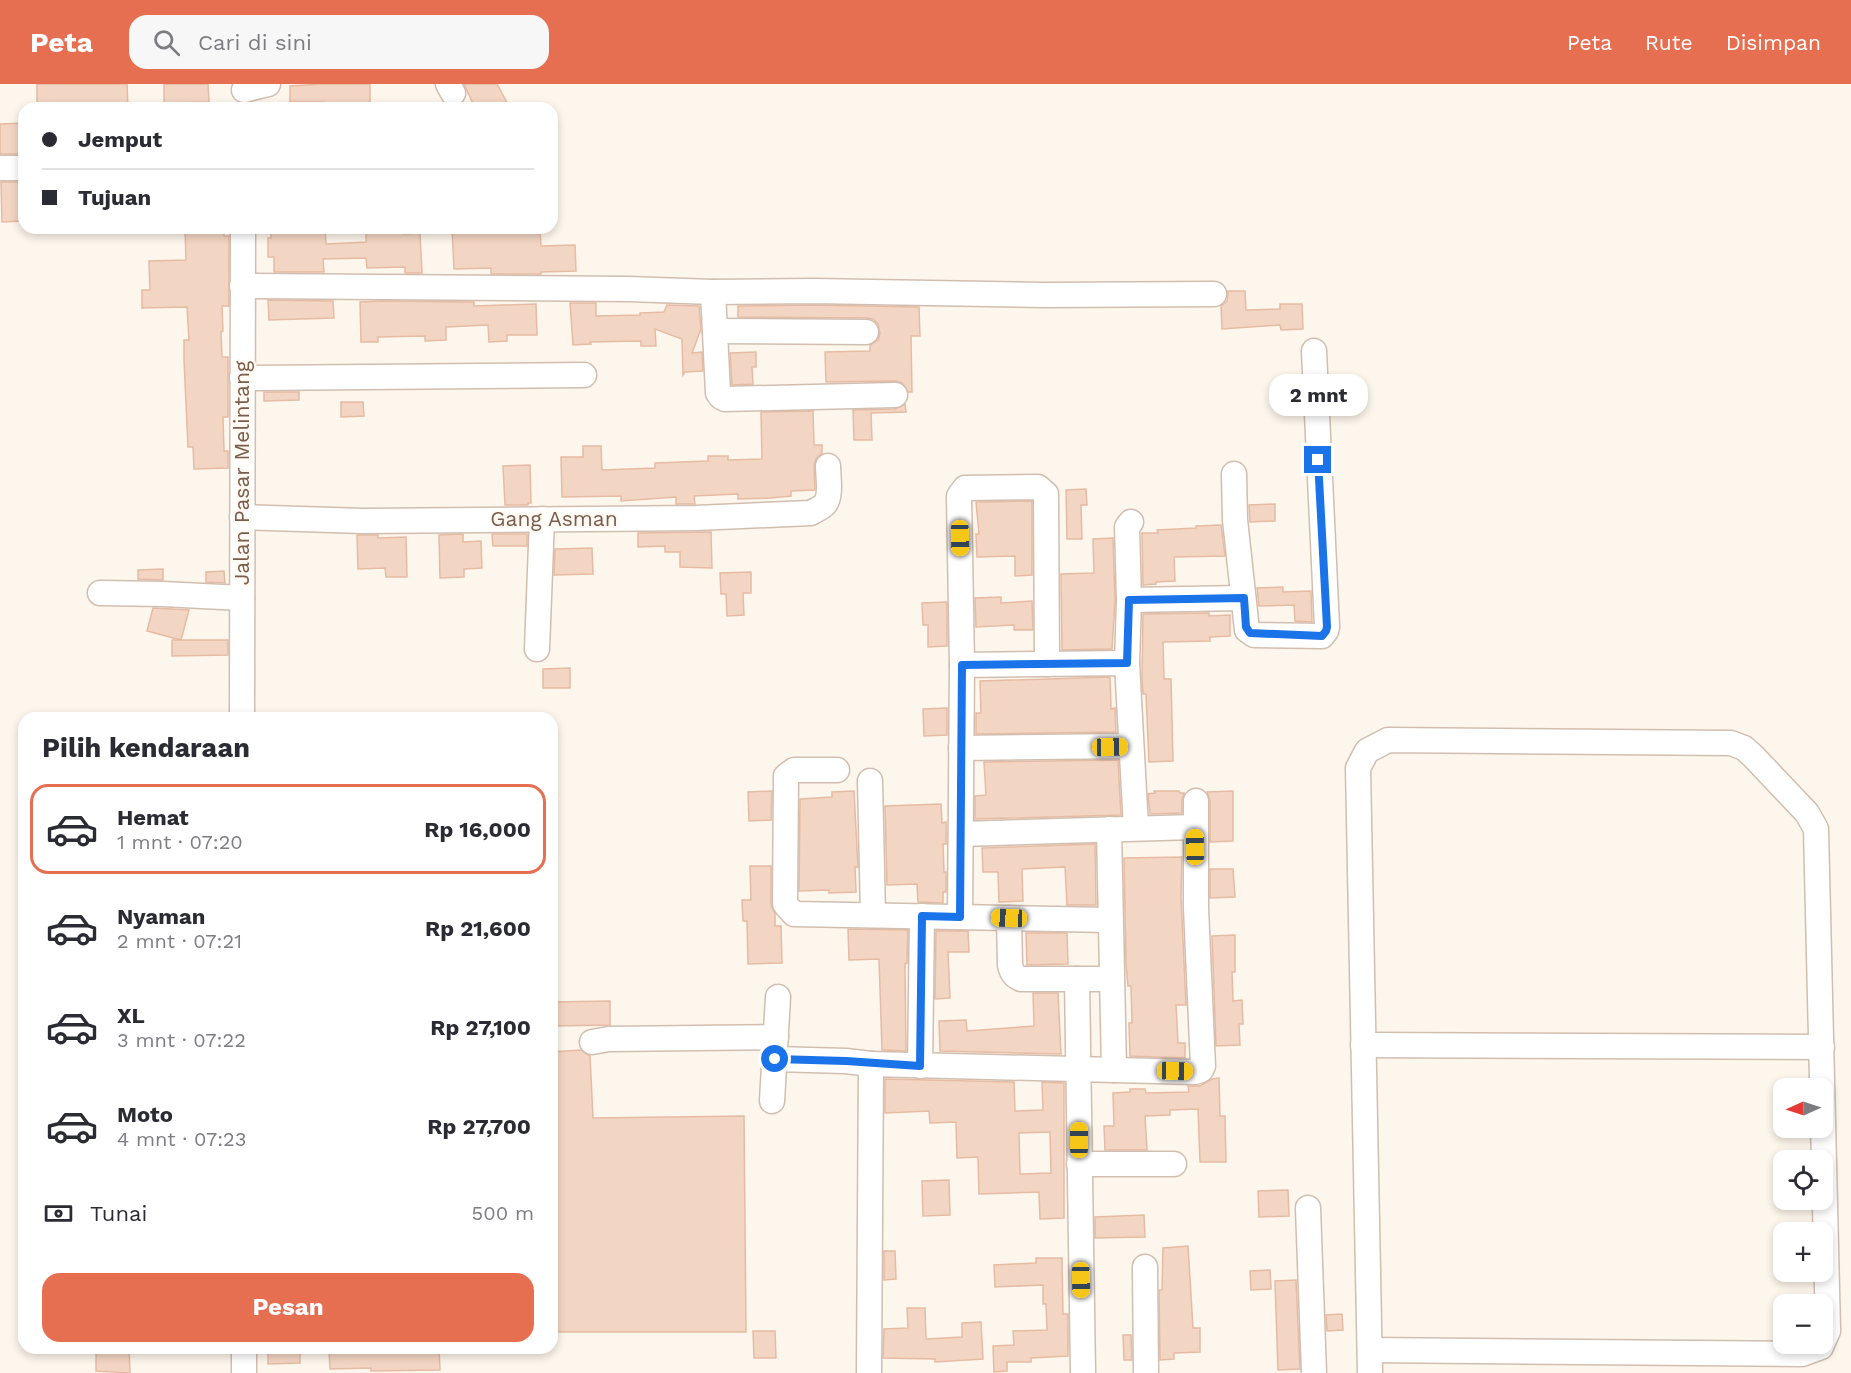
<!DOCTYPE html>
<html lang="id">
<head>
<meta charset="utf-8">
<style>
  body { margin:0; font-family:"Work Sans",sans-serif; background:#f7f7f7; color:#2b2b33; height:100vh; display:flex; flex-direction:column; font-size:22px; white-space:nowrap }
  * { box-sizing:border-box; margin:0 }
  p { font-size:20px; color:#7c7c81 }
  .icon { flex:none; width:33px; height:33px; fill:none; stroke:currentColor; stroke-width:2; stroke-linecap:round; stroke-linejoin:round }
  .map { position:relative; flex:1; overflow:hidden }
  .drawer { position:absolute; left:18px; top:628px; width:540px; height:642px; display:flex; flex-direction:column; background:#fff; border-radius:18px; box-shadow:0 3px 9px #0003 }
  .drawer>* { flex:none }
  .guide { position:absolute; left:18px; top:18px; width:540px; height:132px; border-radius:18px; box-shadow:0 3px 9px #0003; display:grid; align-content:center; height:132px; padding:0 24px; background:#fff }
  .needle { width:39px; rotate:267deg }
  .tools { position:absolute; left:1773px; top:994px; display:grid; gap:12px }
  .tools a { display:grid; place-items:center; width:60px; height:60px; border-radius:12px; background:#fff; box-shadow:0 3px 9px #0003; font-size:30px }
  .end { position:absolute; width:27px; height:27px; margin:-14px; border:8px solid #1a73e8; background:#fff; box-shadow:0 0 0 3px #fff }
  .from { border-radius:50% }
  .bubble { position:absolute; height:42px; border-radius:18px; background:#fff; box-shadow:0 3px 9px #0003; font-size:20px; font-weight:700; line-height:42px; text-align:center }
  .car { position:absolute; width:18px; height:36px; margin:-18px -9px; border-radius:8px; box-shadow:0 0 4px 2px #0007; background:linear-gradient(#f5c518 24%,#345 0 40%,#f5c518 0 76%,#345 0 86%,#f5c518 0) }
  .guide b { display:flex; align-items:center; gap:21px; height:57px; font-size:22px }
  .guide b+b { border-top:2px solid #e1e1e2 }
  .guide i { width:15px; height:15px; background:#2b2b33 }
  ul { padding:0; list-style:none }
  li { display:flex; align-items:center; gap:18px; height:90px; margin:0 12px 9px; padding:0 12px; border:3px solid transparent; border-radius:18px }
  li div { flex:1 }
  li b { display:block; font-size:22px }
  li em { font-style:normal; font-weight:700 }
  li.active { border-color:#e76f51 }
  li>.icon { width:54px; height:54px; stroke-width:1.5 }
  h2 { padding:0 24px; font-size:27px; line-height:72px }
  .pay { display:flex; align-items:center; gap:15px; height:66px; padding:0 24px; font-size:22px }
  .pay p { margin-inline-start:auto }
  .action { display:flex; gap:12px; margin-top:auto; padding:12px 24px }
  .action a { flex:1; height:69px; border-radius:18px; background:#e76f51; color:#fff; font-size:24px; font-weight:700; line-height:69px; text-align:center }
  header { display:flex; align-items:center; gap:36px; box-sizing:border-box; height:84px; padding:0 30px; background:#e76f51; color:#fff }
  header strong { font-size:28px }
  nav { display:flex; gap:33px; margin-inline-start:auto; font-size:21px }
  .search { width:420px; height:54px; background:#f7f7f7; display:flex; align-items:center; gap:15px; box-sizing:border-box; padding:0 21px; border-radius:18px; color:#7c7c81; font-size:22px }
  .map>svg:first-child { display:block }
</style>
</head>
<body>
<header>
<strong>Peta</strong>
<div class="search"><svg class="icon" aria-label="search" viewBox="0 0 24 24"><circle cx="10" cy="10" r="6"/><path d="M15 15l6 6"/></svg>Cari di sini</div>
<nav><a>Peta</a><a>Rute</a><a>Disimpan</a></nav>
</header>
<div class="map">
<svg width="1851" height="1289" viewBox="0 0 1851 1289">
  <rect width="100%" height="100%" fill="#fdf6ec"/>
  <g fill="#f3d5c3" stroke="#e6bba3" stroke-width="1.5" fill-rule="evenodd">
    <path d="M 37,0 L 127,0 L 128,24 L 74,24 L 74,20 L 37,21 Z"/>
    <path d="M 164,0 L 208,0 L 209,18 L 164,19 Z"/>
    <path d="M 323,0 L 370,0 L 370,22 L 352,22 L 352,20 L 324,22 L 324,18 L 290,18 L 290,2 Z"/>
    <path d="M 464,0 L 497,0 L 510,24 L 475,24 Z"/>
    <path d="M 24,39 L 24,70 L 0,70 L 0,40 Z"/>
    <path d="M 1,98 L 24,98 L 24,137 L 2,138 Z"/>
    <path d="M 185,144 L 224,144 L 224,152 L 229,152 L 229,222 L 222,222 L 223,247 L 221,248 L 222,273 L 228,273 L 228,333 L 223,333 L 224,367 L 228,367 L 228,384 L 194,385 L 193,363 L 188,363 L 184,276 L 184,256 L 189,256 L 187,223 L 142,224 L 142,206 L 150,206 L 149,177 L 186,176 Z"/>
    <path d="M 271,144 L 325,144 L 326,160 L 366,158 L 366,147 L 386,147 L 386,145 L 403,144 L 403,150 L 420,149 L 422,189 L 405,189 L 405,183 L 367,184 L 366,174 L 323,175 L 324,188 L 274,188 L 274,173 L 268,173 L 268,154 L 271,154 Z"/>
    <path d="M 452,144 L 511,144 L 511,149 L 540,148 L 541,162 L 575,161 L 576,187 L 541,188 L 541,190 L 491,190 L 491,184 L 454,185 Z"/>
    <path d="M 1228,207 L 1245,207 L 1246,226 L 1280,225 L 1280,220 L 1302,220 L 1303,245 L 1281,246 L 1280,241 L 1222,245 L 1221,222 L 1227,217 Z"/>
    <path d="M 268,216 L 333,217 L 334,234 L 269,236 Z"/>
    <path d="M 382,217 L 474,218 L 474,222 L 536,220 L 537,251 L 507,251 L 507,257 L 489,258 L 488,241 L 446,243 L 446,256 L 425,257 L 425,252 L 378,253 L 378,258 L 361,258 L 360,218 Z"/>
    <path d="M 570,219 L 596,219 L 596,232 L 640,231 L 640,229 L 664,228 L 667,221 L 699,222 L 701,245 L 692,269 L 702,268 L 703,287 L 685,288 L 683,291 L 682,255 L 655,245 L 656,262 L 641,262 L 641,257 L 590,258 L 591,260 L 573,261 Z"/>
    <path d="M 813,221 L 919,223 L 920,252 L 911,252 L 912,308 L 908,308 L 902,299 L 895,297 L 826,298 L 825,268 L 870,267 L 870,261 L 878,256 L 880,249 L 878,240 L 873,235 L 866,234 L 738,233 L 738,222 Z"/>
    <path d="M 756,268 L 756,283 L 752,283 L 753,300 L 732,301 L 730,269 Z"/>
    <path d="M 264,308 L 299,308 L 299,316 L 264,317 Z"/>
    <path d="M 341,318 L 363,318 L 364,332 L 341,333 Z"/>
    <path d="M 905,320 L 906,328 L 871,329 L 872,356 L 854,356 L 853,326 L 895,325 Z"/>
    <path d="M 813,327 L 814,361 L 822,361 L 822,369 L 816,375 L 814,382 L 815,406 L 791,407 L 791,412 L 770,414 L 738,415 L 738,410 L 694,412 L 695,420 L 676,420 L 676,413 L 621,417 L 621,412 L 562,413 L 561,373 L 583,373 L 583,362 L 601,362 L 602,386 L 655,384 L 655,379 L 708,377 L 708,372 L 728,372 L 728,376 L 762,375 L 761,328 Z"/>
    <path d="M 530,381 L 531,419 L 528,419 L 528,421 L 505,421 L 503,382 Z"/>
    <path d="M 1086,405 L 1087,421 L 1081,421 L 1082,455 L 1067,455 L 1066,406 Z"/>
    <path d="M 1032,417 L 1032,491 L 1015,492 L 1015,472 L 977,473 L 976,450 L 979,450 L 976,418 Z"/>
    <path d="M 1275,420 L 1275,437 L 1250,438 L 1249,421 Z"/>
    <path d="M 1221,441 L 1225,472 L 1174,473 L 1175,497 L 1156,498 L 1156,500 L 1143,501 L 1142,449 L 1158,449 L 1157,446 L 1196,444 L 1196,442 Z"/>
    <path d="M 711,448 L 712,484 L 680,483 L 680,468 L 665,468 L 665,462 L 638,463 L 638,449 Z"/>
    <path d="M 463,450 L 463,458 L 481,457 L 482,484 L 464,485 L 464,493 L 440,494 L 439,451 Z"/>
    <path d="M 492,450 L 527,450 L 527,462 L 493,462 Z"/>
    <path d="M 357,451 L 378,451 L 378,454 L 406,453 L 407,493 L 386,493 L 385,484 L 358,485 Z"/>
    <path d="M 1113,454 L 1115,516 L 1112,565 L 1062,566 L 1061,490 L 1094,489 L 1093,455 Z"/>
    <path d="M 592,464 L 593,490 L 554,491 L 555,465 Z"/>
    <path d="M 163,485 L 163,496 L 138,495 L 138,486 Z"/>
    <path d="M 224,487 L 225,499 L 206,498 L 206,488 Z"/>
    <path d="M 751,488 L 751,509 L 743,509 L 744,531 L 727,532 L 726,510 L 721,510 L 720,489 Z"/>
    <path d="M 1283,503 L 1283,508 L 1311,507 L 1312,538 L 1295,537 L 1294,521 L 1259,522 L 1257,504 Z"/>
    <path d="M 1001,513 L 1001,519 L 1032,517 L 1033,546 L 1014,546 L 1014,541 L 976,543 L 975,514 Z"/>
    <path d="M 947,518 L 947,562 L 928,563 L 928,541 L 923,541 L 922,519 Z"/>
    <path d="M 153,524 L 189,526 L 181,556 L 147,547 Z"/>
    <path d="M 1209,529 L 1209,532 L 1230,531 L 1230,552 L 1210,553 L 1210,557 L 1163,558 L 1164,595 L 1171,595 L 1173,677 L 1149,678 L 1146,610 L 1143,610 L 1142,596 L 1143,530 Z"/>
    <path d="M 172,556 L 228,556 L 228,571 L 172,572 Z"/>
    <path d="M 570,584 L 570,604 L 543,604 L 543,585 Z"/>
    <path d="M 1110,593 L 1111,625 L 1115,624 L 1116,648 L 976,650 L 976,629 L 981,629 L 980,597 Z"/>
    <path d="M 947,624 L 947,651 L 924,652 L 923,625 Z"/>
    <path d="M 1118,676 L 1121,731 L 975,735 L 975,712 L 986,711 L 984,678 Z"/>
    <path d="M 772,707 L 771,736 L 749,737 L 748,708 Z"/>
    <path d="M 854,707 L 858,783 L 855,783 L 856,808 L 829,809 L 829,806 L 799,807 L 800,715 L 832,713 L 832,708 Z"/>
    <path d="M 1154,707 L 1179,707 L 1180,709 L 1184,709 L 1182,716 L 1182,729 L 1150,730 L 1148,710 L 1155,709 Z"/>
    <path d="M 1233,707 L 1233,757 L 1210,758 L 1210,717 L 1207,708 Z"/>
    <path d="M 941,720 L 942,739 L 946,738 L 946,760 L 943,760 L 944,788 L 946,788 L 946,808 L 943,808 L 943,819 L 918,818 L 917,800 L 887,801 L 885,722 Z"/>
    <path d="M 1095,760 L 1096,821 L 1067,821 L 1065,783 L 1022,785 L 1023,817 L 999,818 L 998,788 L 983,788 L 982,764 Z"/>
    <path d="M 1182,773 L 1181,813 L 1186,921 L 1176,921 L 1178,959 L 1185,959 L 1185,974 L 1130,972 L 1129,939 L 1132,939 L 1131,902 L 1128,902 L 1126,880 L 1124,774 Z"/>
    <path d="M 750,782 L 771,782 L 771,820 L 775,830 L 775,842 L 781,842 L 782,879 L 748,880 L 747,837 L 743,837 L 742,816 L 751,816 Z"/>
    <path d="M 1210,785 L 1233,785 L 1235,813 L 1210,814 Z"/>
    <path d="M 848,845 L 908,846 L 907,879 L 905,880 L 906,967 L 882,966 L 879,875 L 849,876 Z"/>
    <path d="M 936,847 L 968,847 L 969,868 L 948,868 L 950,914 L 935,915 Z"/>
    <path d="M 1026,849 L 1067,849 L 1068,880 L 1027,881 Z"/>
    <path d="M 1235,851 L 1235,888 L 1232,888 L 1233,917 L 1242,916 L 1243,940 L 1239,940 L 1240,961 L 1216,962 L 1212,852 Z"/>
    <path d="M 1033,909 L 1058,909 L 1061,970 L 940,967 L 939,937 L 966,936 L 967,947 L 1034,942 Z"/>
    <path d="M 610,917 L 610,941 L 552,942 L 552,918 Z"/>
    <path d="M 581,966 L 590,972 L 593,1034 L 744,1032 L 746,1248 L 552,1248 L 552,968 Z"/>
    <path d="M 1219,994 L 1220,1032 L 1225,1032 L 1226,1078 L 1200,1078 L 1198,1025 L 1170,1026 L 1170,1031 L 1145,1032 L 1147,1066 L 1105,1066 L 1104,1042 L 1114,1042 L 1113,1009 L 1130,1008 L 1130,1005 L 1145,1005 L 1146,1009 L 1189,1008 L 1188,1002 L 1200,1002 L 1212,995 Z"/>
    <path d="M 885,995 L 1014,998 L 1015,1027 L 1043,1026 L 1042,998 L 1064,999 L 1064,1134 L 1040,1135 L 1039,1108 L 979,1110 L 978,1073 L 957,1074 L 956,1038 L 930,1039 L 929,1027 L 885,1029 ZM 1050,1048 L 1051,1089 L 1020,1090 L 1019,1049 Z"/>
    <path d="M 949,1096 L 950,1131 L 923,1132 L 922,1097 Z"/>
    <path d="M 1288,1106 L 1289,1132 L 1259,1133 L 1258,1107 Z"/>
    <path d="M 1144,1131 L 1145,1153 L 1095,1154 L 1095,1133 Z"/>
    <path d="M 1188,1162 L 1193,1244 L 1200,1244 L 1200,1268 L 1174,1269 L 1174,1275 L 1160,1276 L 1159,1206 L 1162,1206 L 1163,1164 Z"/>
    <path d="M 884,1167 L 895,1167 L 896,1195 L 884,1196 Z"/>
    <path d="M 1036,1174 L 1062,1174 L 1063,1230 L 1068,1230 L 1068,1272 L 1031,1274 L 1031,1278 L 1007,1278 L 1007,1287 L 994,1288 L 993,1262 L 1014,1261 L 1013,1247 L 1047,1246 L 1046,1220 L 1043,1220 L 1043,1201 L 995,1203 L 994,1181 L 1036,1179 Z"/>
    <path d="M 1270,1186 L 1271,1205 L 1251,1206 L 1250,1187 Z"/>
    <path d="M 1296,1196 L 1300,1285 L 1278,1286 L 1275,1197 Z"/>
    <path d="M 907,1224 L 925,1224 L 926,1255 L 962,1253 L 962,1239 L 981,1238 L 983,1275 L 935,1278 L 935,1275 L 883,1274 L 884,1245 L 908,1244 Z"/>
    <path d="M 1342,1230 L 1343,1246 L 1327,1247 L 1326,1231 Z"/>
    <path d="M 753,1247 L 775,1247 L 776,1274 L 754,1274 Z"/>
    <path d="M 1123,1251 L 1131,1251 L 1132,1276 L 1124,1276 Z"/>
    <path d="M 96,1264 L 129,1264 L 130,1289 L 96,1287 Z"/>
    <path d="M 268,1264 L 300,1264 L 300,1279 L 268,1280 Z"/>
    <path d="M 351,1264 L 439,1264 L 440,1286 L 371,1287 L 371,1284 L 330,1285 L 329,1266 Z"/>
  </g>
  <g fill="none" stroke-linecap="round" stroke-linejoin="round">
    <g stroke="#d1beb0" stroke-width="27">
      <g id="minor">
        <path d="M 448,0 L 453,9"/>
        <path d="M 244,6 L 268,0"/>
        <path d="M 0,84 L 24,84"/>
        <path d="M 242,202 L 628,205 L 713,208 L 813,207 L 1044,211 L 1214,210"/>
        <path d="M 713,208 L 718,309 L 721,313 L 725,315 L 895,311"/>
        <path d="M 715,247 L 866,248"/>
        <path d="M 242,294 L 584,291"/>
        <path d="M 1234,390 L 1235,436 L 1247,546 L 1254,551 L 1322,552 L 1326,547 L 1327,543 L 1314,267"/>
        <path d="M 242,433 L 363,437 L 696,434 L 811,429 C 815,426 820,425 824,421 C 832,413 828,392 828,382"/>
        <path d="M 1131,438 L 1127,443 L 1129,516 L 1127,579 L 1136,744"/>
        <path d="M 100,509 L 163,510 L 242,514"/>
        <path d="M 1129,516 L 1243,514"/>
        <path d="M 537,565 L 542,435"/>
        <path d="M 962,581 L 1127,579"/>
        <path d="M 242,634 L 243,144"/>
        <path d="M 961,664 L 1131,662"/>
        <path d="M 837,686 L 794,686 L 786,692 L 785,820 L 794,830 L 1009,834 L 1010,881 C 1012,889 1014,892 1021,895 L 1111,895"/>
        <path d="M 870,697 L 873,831"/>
        <path d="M 1109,745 L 1114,986"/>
        <path d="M 961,750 L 1195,743"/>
        <path d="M 960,833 L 962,581 L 959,412 L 965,404 L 1038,403 L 1046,410 L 1047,580"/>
        <path d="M 1009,834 L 1109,836"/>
        <path d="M 1077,895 L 1083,1289"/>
        <path d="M 592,958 L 609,955 L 776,953"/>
        <path d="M 1363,961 L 1822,963"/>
        <path d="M 775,975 L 846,977 L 871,980 L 869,1289"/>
        <path d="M 871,980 L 1195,988 L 1201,986 L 1203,982 L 1196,824 L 1196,717"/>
        <path d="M 920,982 L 922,832"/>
        <path d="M 772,1017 L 778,913"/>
        <path d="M 1079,1080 L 1174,1080"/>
        <path d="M 1308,1124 L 1314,1289"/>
        <path d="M 1145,1183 L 1146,1289"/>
        <path d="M 1370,1266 L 1802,1270 L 1821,1263 L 1822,1260"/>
        <path d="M 244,1289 L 244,1264"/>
        <path d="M 1370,1289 L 1358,684 L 1367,667 L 1388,656 L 1731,659 L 1744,664 L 1753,672 L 1807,729 L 1816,745 L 1828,1247 L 1822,1260"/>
      </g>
    </g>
    <use href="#minor" stroke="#fff" stroke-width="24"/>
  </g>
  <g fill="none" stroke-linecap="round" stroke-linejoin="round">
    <path stroke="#1a73e8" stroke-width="8" d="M 775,975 L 846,977 L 920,982 L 922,832 L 960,833 L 962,581 L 1127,579 L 1129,516 L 1244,514 L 1246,543 L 1250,549 L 1322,552 L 1326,547 L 1327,543 L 1318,376"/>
  </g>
  <g text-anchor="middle" stroke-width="5" stroke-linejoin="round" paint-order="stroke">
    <g font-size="21" fill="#7a5c4d" stroke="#fffaf3">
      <text transform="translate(242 389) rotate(-90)" y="7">Jalan Pasar Melintang</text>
      <text x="554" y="442">Gang Asman</text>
    </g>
  </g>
</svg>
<div class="tools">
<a><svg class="needle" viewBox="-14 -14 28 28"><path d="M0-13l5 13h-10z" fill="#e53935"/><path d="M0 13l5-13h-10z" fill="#7c7c81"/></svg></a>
<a><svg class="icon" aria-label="locate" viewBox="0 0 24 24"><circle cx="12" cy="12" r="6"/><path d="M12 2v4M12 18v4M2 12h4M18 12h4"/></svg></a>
<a>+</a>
<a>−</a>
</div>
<i class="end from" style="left:775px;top:975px"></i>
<i class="end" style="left:1318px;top:376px"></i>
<div class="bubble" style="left:1269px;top:290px;width:99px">2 mnt</div>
<i class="car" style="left:960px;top:454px;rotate:179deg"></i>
<i class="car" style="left:1110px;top:663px;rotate:89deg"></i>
<i class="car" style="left:1195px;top:763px;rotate:359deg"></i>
<i class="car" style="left:1009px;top:834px;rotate:272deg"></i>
<i class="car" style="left:1175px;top:987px;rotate:91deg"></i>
<i class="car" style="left:1079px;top:1056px;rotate:0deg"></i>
<i class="car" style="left:1081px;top:1196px;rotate:179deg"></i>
<div class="guide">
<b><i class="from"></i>Jemput</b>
<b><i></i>Tujuan</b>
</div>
<section class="drawer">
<h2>Pilih kendaraan</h2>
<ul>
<li class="active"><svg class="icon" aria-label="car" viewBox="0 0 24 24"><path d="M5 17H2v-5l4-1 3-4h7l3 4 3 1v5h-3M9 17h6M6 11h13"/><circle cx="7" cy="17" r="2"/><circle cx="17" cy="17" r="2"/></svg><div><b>Hemat</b><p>1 mnt · 07:20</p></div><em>Rp 16,000</em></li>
<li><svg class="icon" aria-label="car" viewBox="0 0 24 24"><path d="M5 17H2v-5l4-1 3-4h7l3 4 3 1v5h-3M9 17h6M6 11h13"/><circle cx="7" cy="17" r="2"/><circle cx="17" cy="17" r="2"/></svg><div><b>Nyaman</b><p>2 mnt · 07:21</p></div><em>Rp 21,600</em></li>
<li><svg class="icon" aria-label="car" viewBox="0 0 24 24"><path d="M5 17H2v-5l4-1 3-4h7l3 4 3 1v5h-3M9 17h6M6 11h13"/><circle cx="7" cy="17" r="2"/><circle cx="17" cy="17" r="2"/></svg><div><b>XL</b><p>3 mnt · 07:22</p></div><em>Rp 27,100</em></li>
<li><svg class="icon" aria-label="car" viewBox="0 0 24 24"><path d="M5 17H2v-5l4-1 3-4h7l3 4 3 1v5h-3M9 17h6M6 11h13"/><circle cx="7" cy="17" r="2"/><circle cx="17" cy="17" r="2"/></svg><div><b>Moto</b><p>4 mnt · 07:23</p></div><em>Rp 27,700</em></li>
</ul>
<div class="pay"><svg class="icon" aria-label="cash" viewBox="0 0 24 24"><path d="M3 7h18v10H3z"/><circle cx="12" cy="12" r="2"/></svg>Tunai<p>500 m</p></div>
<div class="action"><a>Pesan</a></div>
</section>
</div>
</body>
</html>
